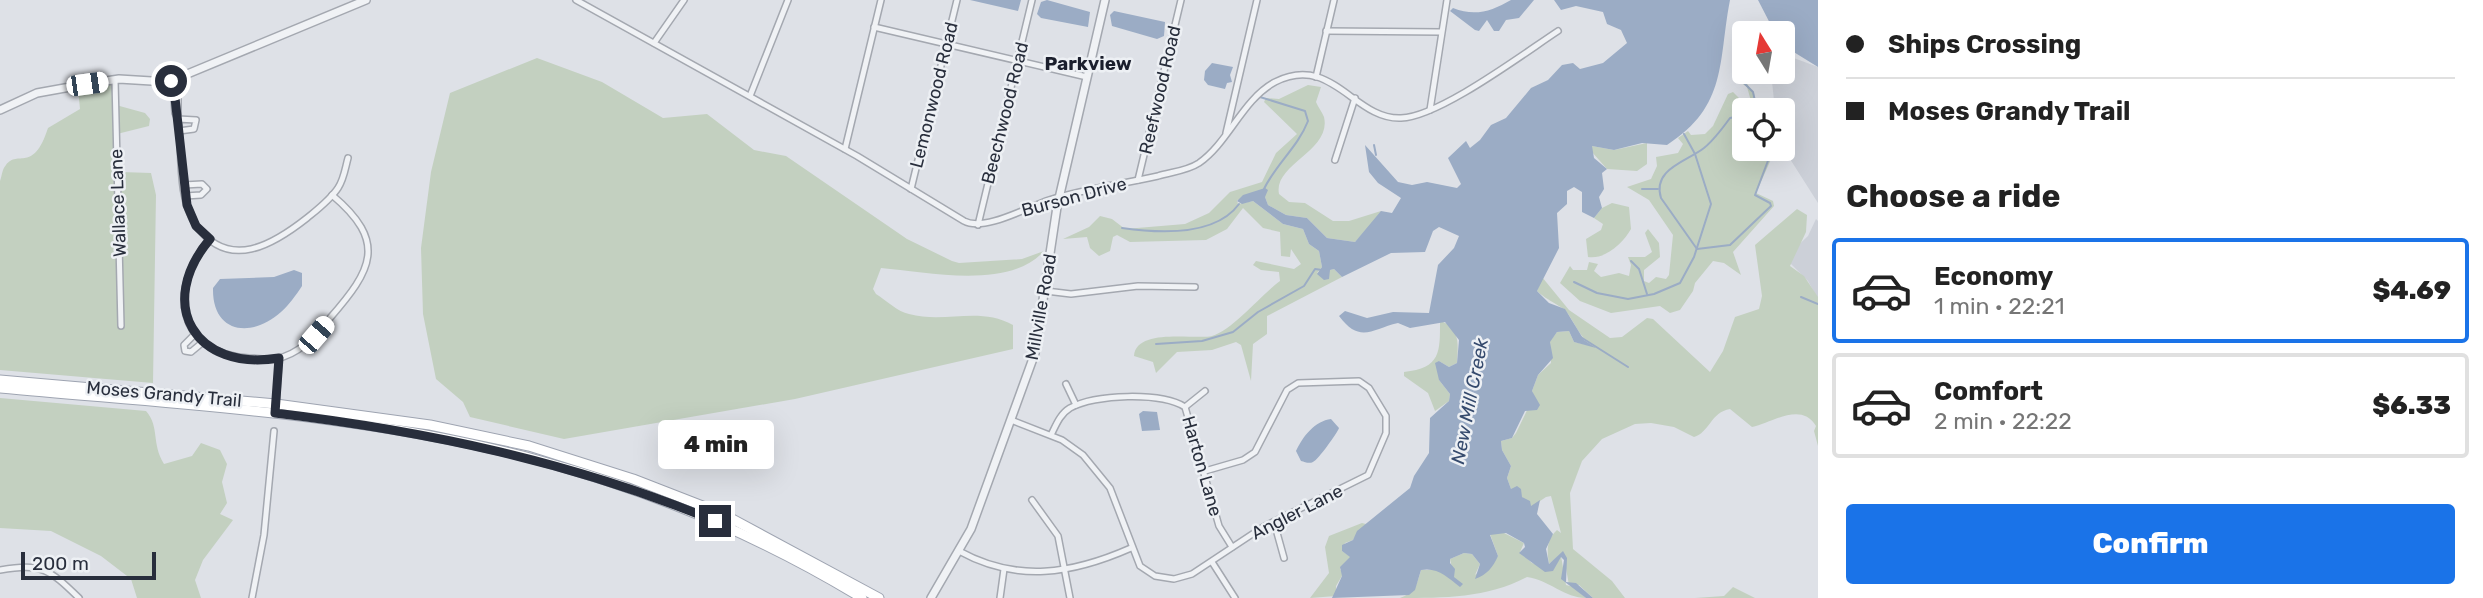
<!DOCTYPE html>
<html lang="en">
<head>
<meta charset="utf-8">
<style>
  body { margin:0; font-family:Rubik,sans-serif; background:#f2f2f2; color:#222; height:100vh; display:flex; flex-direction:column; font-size:26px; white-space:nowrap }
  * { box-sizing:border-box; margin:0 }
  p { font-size:23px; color:#767676 }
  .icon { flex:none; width:38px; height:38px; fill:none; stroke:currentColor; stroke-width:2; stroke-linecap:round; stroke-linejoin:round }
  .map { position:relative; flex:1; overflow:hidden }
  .side { display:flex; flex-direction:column; background:#fff; width:665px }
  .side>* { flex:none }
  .banner { display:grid; align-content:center; height:154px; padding:0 28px; background:#fff }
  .needle { width:46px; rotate:349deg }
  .controls { position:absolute; left:1732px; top:21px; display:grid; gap:14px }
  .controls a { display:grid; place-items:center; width:63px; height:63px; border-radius:7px; background:#fff; box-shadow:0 7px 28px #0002; font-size:35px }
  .scale { position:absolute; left:21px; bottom:18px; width:135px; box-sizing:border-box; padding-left:7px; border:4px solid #282e3c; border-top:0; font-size:19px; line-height:24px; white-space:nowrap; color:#282e3c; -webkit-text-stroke:5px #edf0f4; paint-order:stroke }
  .end { position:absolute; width:32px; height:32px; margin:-16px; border:9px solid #282e3c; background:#fff; box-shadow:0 0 0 4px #fff }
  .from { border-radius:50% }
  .bubble { position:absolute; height:49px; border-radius:7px; background:#fff; box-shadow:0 7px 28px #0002; font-size:23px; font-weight:800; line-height:49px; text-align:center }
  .car { position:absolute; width:21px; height:42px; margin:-21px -10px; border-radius:9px; box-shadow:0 0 5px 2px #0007; background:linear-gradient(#fff 24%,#345 0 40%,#fff 0 76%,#345 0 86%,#fff 0) }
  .banner b { display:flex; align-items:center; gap:24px; height:66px; font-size:26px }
  .banner b+b { border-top:2px solid #e0e0e0 }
  .banner i { width:18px; height:18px; background:#222 }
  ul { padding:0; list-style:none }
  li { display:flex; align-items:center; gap:21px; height:105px; margin:0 14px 10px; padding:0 14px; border:4px solid #e0e0e0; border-radius:7px }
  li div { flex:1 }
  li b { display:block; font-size:26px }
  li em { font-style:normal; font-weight:800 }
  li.active { border-color:#1a73e8 }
  li>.icon { width:63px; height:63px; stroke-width:1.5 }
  h2 { padding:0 28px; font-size:32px; line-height:84px }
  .action { display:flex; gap:14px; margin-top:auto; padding:14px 28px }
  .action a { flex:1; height:80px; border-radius:7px; background:#1a73e8; color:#fff; font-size:28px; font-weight:800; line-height:80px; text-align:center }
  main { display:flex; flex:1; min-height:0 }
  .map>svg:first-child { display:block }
</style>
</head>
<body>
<main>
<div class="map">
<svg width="1818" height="598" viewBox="0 0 1818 598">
  <rect width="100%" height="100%" fill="#dee1e7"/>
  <g fill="#ccd0d8">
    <path d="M 1783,54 L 1818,67 L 1818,203 L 1790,159 L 1783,142 L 1783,110 L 1775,110 L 1771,72 L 1783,72 Z"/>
    <path d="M 1816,219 L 1818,221 L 1818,299 L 1808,281 L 1785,258 L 1808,236 Z"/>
  </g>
  <g fill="#c3d0c0">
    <path d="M 1740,43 L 1745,49 L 1742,75 L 1755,97 L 1751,101 L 1747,87 L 1737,80 L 1733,46 Z"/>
    <path d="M 537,58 L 602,82 L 663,118 L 707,114 L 754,150 L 786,156 L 907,239 L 952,261 L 959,263 L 1022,259 L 1044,251 C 1010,290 927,272 881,268 L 873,289 L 876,294 C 886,300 898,312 909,314 C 945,324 979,306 1013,325 L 1013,349 L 795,399 L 564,439 L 470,417 L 463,402 L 436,379 L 423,314 L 421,248 L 431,172 L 450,93 Z"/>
    <path d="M 111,84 L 116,105 L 145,113 L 150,119 L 149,126 L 117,134 L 121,172 L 151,173 L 156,195 L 153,383 L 0,370 L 0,181 C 2,176 2,169 6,165 C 18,149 33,174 48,128 L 80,109 L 78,89 Z"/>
    <path d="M 1308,85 L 1321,87 L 1316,102 C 1318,107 1322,112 1324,117 C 1332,151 1273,164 1279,194 L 1289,202 L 1305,203 L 1333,221 L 1349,221 L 1381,211 L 1380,215 L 1355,242 L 1327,238 L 1307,218 L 1286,215 L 1268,205 L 1265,197 L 1237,200 L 1238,204 L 1253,201 L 1283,224 L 1303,229 L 1309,244 L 1319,251 L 1322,267 L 1317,273 L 1334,269 L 1342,277 L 1267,316 L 1267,334 L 1253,344 L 1251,381 L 1241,345 L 1236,342 L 1212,350 L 1177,352 L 1156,373 L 1153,362 L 1134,356 C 1136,327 1196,340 1212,336 C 1233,330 1261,295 1280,281 L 1279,272 L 1261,270 L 1253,265 L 1256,261 L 1294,269 L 1301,264 L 1291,249 L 1290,257 L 1281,256 L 1280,232 L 1263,228 L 1243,208 L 1227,229 L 1206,240 L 1130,242 L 1117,235 L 1113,237 L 1110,251 L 1099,256 L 1090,248 L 1087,237 L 1063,239 L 1089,227 L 1100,216 L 1112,219 L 1125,229 L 1185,224 L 1209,213 L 1230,192 L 1262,182 L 1276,153 L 1297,134 L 1264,102 L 1266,98 L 1279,99 Z"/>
    <path d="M 1733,92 L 1749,108 L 1757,109 L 1745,110 L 1745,149 L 1769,149 L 1772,157 L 1756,193 L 1773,201 L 1774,206 L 1733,252 L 1741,275 L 1724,263 L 1713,261 L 1695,283 L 1693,291 L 1680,310 L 1670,313 L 1660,306 L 1611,313 L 1580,301 L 1560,283 L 1570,266 L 1573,270 L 1587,270 L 1589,262 L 1598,264 L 1594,271 L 1601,277 L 1619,273 L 1629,276 L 1631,265 L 1628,257 L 1645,257 L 1652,252 L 1645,233 L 1648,229 L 1659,243 L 1660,257 L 1644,270 L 1644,281 L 1649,283 L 1656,277 L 1666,279 L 1669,275 L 1673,235 L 1649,200 L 1627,187 L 1651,179 L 1657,166 L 1656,157 L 1678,153 L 1683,144 L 1678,138 L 1688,131 L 1691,135 L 1705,134 L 1713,126 L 1728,94 Z"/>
    <path d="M 1647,143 L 1647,164 L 1637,171 L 1607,169 L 1592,152 L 1592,146 L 1614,150 Z"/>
    <path d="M 1612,203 L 1629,207 L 1631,229 C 1623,243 1605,260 1588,257 L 1586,239 L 1601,230 L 1603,224 L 1594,218 L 1602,208 Z"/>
    <path d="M 1797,209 L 1807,215 L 1806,232 L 1790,266 L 1804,276 L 1818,297 L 1818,446 L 1814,431 L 1816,426 C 1801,401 1772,423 1752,427 L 1730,409 C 1711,412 1709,433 1694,437 L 1674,427 L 1651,423 L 1635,424 L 1602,439 L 1582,461 L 1570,493 L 1573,549 L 1612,581 L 1625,598 L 1593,598 L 1579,585 L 1569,585 L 1563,552 L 1549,564 C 1547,551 1546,540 1557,530 L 1561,533 L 1551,496 L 1546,497 L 1531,507 L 1515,489 L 1511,489 L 1507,478 L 1511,466 L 1502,450 L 1501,441 L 1512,438 L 1516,433 L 1534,396 L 1532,391 L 1538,375 L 1551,363 L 1550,341 L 1557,332 L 1569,331 L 1574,342 L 1592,346 C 1579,337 1575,322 1565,310 C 1562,307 1544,298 1537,291 L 1542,277 L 1569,310 L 1610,338 L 1622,337 L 1647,318 L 1653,319 L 1710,372 L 1723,351 L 1735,317 L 1759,309 L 1762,296 L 1755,245 Z"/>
    <path d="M 1440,321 C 1461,327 1458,346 1457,363 L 1449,367 L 1439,361 L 1439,380 L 1450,394 L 1449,401 L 1435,411 L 1428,393 L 1404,376 L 1404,372 C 1441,368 1440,352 1440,321 Z"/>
    <path d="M 0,398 L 146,411 C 160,427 151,443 164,464 L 192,456 L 201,443 L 220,450 L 227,464 L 222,482 L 227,503 L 220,514 L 233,520 L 203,560 L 195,580 L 201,598 L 137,598 L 131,579 L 101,556 L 51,531 L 0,528 Z"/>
    <path d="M 1362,523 L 1366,524 C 1363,531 1356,533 1353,540 L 1345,543 L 1342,551 L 1351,557 L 1340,569 L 1343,574 L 1336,586 L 1336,596 L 1310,598 L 1329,573 L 1325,547 L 1329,536 Z"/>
    <path d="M 1502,532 L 1524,543 L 1520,552 L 1532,563 L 1553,570 L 1561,556 L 1566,585 L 1574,587 L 1586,598 C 1565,598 1549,580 1527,577 C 1488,598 1444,598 1400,598 C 1414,593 1417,585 1421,570 L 1437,570 L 1454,577 L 1450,559 L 1464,553 L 1472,554 L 1480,564 L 1475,575 L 1498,556 L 1490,534 Z"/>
    <path d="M 1733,587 L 1755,598 L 1695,598 L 1724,596 Z"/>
  </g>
  <g fill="#9bacc5">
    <path d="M 970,0 L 1021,0 L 1018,11 Z"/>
    <path d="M 1047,0 L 1090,12 L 1088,27 L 1041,18 L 1037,14 L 1041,2 Z"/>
    <path d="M 1511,0 L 1534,0 L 1519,18 L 1506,20 L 1499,31 L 1494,31 L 1487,20 L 1479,31 L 1475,30 L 1450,11 L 1453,8 C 1475,17 1492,11 1511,0 Z"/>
    <path d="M 1554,0 L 1730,0 C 1718,61 1728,106 1667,145 L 1642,143 L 1614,150 L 1592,146 L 1594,158 L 1607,169 L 1602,173 L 1604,189 L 1599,197 L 1602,208 L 1594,218 L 1582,212 L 1582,192 L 1574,187 L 1567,191 L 1567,204 L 1557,213 L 1559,248 L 1537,291 L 1549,303 L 1565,309 L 1584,340 L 1596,348 L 1574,342 L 1569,331 L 1557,332 L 1550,342 L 1553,358 L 1538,375 L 1532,391 L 1540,405 L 1537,410 L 1525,411 L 1512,438 L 1501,441 L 1502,450 L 1511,466 L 1507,478 L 1511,489 L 1517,486 L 1521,489 L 1522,497 L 1530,501 L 1531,506 L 1540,500 L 1537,514 L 1553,534 L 1546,549 L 1549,564 L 1563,551 L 1567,558 L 1566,582 L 1576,583 L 1593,598 L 1586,598 L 1561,579 L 1564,560 L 1561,557 L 1553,571 L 1545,572 L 1519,553 L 1525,547 L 1524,543 L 1506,533 L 1490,535 L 1498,556 C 1493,567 1487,575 1475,579 L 1480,564 L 1472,554 L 1464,553 L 1450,559 L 1450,563 L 1455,569 L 1454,577 L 1463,584 L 1460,587 C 1447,577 1438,567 1421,570 L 1415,590 L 1409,595 L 1332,598 L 1342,576 L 1340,567 L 1350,557 L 1342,551 L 1342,545 L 1353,540 L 1357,531 L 1410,488 L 1414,476 L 1429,453 L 1430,418 L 1449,401 L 1450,394 L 1439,380 L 1435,363 L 1439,361 L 1449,367 L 1457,363 L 1459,340 L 1445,322 L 1410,328 L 1398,323 C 1372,329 1360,344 1339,316 L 1345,311 L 1367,318 L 1393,312 L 1429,313 L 1438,265 L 1454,248 L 1459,236 L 1439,227 L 1433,231 L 1425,252 L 1391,253 L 1342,277 L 1334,269 L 1330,270 L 1329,279 L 1324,280 L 1317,274 L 1322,267 L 1319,251 L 1309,244 L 1303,229 L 1283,224 L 1253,201 L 1242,204 L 1237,201 L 1243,195 L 1265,188 L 1268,190 L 1265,197 L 1268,205 L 1286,215 L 1307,218 L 1327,238 L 1355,242 L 1381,211 L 1392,213 L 1401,198 L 1378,183 L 1369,172 L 1365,145 L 1398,182 L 1412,185 L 1427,182 L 1457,188 L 1461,184 L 1448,158 L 1466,141 L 1470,148 L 1480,140 L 1491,125 L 1506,118 L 1531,88 L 1548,80 L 1562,65 L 1573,63 L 1580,69 L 1603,63 L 1627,43 L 1621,30 L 1607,24 L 1603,12 L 1576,6 L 1561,10 Z"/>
    <path d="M 1758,0 L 1818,0 L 1818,67 L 1784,46 L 1783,33 L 1775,33 Z"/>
    <path d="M 1114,11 L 1165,22 L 1164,36 L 1157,39 L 1112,26 L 1110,15 Z"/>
    <path d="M 1212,63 L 1233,67 L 1230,75 L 1232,82 L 1227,83 L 1225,89 L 1208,85 L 1204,80 L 1205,71 Z"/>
    <path d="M 294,270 L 302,273 L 302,286 C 296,295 289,305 281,312 C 251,339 212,333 213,288 L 220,279 L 274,277 Z"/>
    <path d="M 1143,411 L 1157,412 L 1160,430 L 1142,431 L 1139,414 Z"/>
    <path d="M 1331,419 L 1339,428 C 1338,432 1318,460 1313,462 C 1309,464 1305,462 1301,461 L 1296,451 C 1303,436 1315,421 1331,419 Z"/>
  </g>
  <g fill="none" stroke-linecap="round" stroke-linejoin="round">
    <g stroke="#9bacc5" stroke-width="2">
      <path d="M 1738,49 L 1742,59 L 1739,78 L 1753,92 L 1757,110"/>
      <path d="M 1260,97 L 1305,111 L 1308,121 C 1298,147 1276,164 1264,189"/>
      <path d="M 1745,115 L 1730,118 C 1722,129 1714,140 1704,148 C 1686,162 1652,169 1661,198 L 1697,249 L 1730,245 L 1771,206 L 1770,203 L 1755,195 L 1769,158 L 1766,149"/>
      <path d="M 1374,145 L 1376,155"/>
      <path d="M 1642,189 L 1658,189"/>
      <path d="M 1122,228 C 1157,233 1215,237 1239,204"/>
      <path d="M 1631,261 L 1639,269 L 1647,294"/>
      <path d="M 1574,282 L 1597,293 L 1628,299 L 1654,294 L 1680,283 L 1694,257 L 1711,204 L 1695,154 L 1684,134"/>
      <path d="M 1801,297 L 1818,304"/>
      <path d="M 1579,336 L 1628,367"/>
      <path d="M 1156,344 L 1202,341 L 1233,332 L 1258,312 L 1304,286 L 1315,269 L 1322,270"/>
    </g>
    <g stroke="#a4a8b0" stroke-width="8">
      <g id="minor">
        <path d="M 576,0 L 857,156 L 964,221 C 984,232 1028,207 1049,200 C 1084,189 1122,184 1158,176 C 1171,172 1187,171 1199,163 C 1229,142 1242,100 1275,82 C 1332,53 1354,120 1401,118 C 1439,117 1523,54 1558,31"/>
        <path d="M 874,27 L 1087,77"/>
        <path d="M 1326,31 L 1441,32"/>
        <path d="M 654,43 L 684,0"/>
        <path d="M 1316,77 L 1334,0"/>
        <path d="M 115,80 L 121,326"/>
        <path d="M 173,80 L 175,113 L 178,119 L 178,79"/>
        <path d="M 750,96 L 788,0"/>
        <path d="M 1430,110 L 1447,0"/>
        <path d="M 179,131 L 194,129 L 196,120 L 178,119 L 179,126 C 182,157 178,199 196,225 C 229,272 274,244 307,218 C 318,209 330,200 338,188 C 344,179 345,169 348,158"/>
        <path d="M 1226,133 L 1257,0"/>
        <path d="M 845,149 L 881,0"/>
        <path d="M 1335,160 L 1355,98"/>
        <path d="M 1138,180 L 1181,0"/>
        <path d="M 184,185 L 202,184 L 207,189 L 201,195 L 185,196"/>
        <path d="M 911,189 L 957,0"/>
        <path d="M 978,225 L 1032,0"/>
        <path d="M 210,239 C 168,288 175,353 249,358 C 257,358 267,360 275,359 C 299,355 315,336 330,318 C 372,270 388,242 332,195"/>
        <path d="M 1046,291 L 1071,294 L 1138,286 L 1195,287"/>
        <path d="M 195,334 L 184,345 L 185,351 L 191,352 L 203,342"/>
        <path d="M 1066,384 L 1076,405"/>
        <path d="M 276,407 L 279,358"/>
        <path d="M 1185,407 L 1205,391"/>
        <path d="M 1011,420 L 1062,440 L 1083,455 L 1110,488 L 1140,566 L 1155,576 L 1174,579 L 1192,574 L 1263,527 L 1368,475 L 1386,433 L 1386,416 L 1369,388 L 1359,381 L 1298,383 L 1287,390 L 1255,452 L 1243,460 L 1205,471"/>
        <path d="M 1051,435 C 1056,425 1060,414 1070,408 C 1095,394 1161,392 1185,407 L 1219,526 L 1232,547"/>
        <path d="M 1032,500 L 1058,536 L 1070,598"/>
        <path d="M 1274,522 L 1284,558"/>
        <path d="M 959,551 C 1017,583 1072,574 1131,548"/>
        <path d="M 1212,562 L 1235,598"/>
        <path d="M 0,570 C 42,563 49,569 79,598"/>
        <path d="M 252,598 L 264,535 L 274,431"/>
        <path d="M 1000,598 L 1004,569"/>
      </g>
    </g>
    <g stroke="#a4a8b0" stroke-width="10">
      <g id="tertiary">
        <path d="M 0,110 L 37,93 L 87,84 L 119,79 L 168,82 L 366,0"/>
        <path d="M 931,598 L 971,529 L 1035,353 L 1057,207 L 1105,0"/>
      </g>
    </g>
    <g stroke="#9ea4b1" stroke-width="11">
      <g id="primary">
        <path d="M 0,380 L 276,404 L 430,425 L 529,446 L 633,479 L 723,514 L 879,598"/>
        <path d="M 0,388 C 181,405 366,413 541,461 C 655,492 762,537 862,598"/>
      </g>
    </g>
    <use href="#minor" stroke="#f0f2f5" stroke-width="5"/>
    <use href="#tertiary" stroke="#f0f2f5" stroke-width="7"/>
    <use href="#primary" stroke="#fff" stroke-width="9"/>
  </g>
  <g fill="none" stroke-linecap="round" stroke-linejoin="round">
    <path stroke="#282e3c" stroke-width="9" d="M 171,81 L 173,80 L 187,205 L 196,226 L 210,239 C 155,304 195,372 279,358 L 275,413 C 426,431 574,462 715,521"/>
  </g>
  <g text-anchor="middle" stroke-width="5" stroke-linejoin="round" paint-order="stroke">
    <g font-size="18" fill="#282e3c" stroke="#edf0f4">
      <text transform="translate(1160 90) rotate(-77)" y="6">Reefwood Road</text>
      <text transform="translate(934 95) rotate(-76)" y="6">Lemonwood Road</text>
      <text transform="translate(1005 113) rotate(-76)" y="6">Beechwood Road</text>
      <text transform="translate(1074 197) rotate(-15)" y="6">Burson Drive</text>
      <text transform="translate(118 203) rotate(-92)" y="6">Wallace Lane</text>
      <text transform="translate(1041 307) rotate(-80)" y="6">Millville Road</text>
      <text transform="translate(164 394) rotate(5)" y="6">Moses Grandy Trail</text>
      <text transform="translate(1202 466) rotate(74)" y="6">Harton Lane</text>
      <text transform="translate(1297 512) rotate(-27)" y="6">Angler Lane</text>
    </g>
    <g font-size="19" font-weight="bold" fill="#1b1f2d" stroke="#edf0f4">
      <text x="1088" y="70">Parkview</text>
    </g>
    <g font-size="19" font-style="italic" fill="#354a6d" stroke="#edf0f4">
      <text transform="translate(1469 401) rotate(-79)" y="7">New Mill Creek</text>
    </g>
  </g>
</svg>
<div class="controls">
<a><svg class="needle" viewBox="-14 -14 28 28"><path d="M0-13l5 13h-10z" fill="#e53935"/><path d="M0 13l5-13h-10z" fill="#767676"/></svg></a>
<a><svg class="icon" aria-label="locate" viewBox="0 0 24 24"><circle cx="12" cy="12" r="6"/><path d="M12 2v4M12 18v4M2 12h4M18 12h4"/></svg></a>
</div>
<div class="scale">200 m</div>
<i class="end from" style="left:171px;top:81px"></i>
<i class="end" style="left:715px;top:521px"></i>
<div class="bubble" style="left:658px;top:420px;width:116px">4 min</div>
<i class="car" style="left:87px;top:84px;rotate:82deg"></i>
<i class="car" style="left:316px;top:335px;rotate:41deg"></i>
</div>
<section class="side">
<div class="banner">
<b><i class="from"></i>Ships Crossing</b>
<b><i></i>Moses Grandy Trail</b>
</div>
<h2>Choose a ride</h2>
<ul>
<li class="active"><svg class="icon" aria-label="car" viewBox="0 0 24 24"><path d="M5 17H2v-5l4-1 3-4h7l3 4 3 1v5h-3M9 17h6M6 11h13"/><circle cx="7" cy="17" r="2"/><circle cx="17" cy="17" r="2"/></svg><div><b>Economy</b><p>1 min · 22:21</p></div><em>$4.69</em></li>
<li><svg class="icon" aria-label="car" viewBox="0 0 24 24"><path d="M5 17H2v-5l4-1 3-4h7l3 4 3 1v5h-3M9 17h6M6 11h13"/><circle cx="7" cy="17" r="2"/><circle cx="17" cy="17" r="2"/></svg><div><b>Comfort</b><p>2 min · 22:22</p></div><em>$6.33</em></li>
</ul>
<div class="action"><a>Confirm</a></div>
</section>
</main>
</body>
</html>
